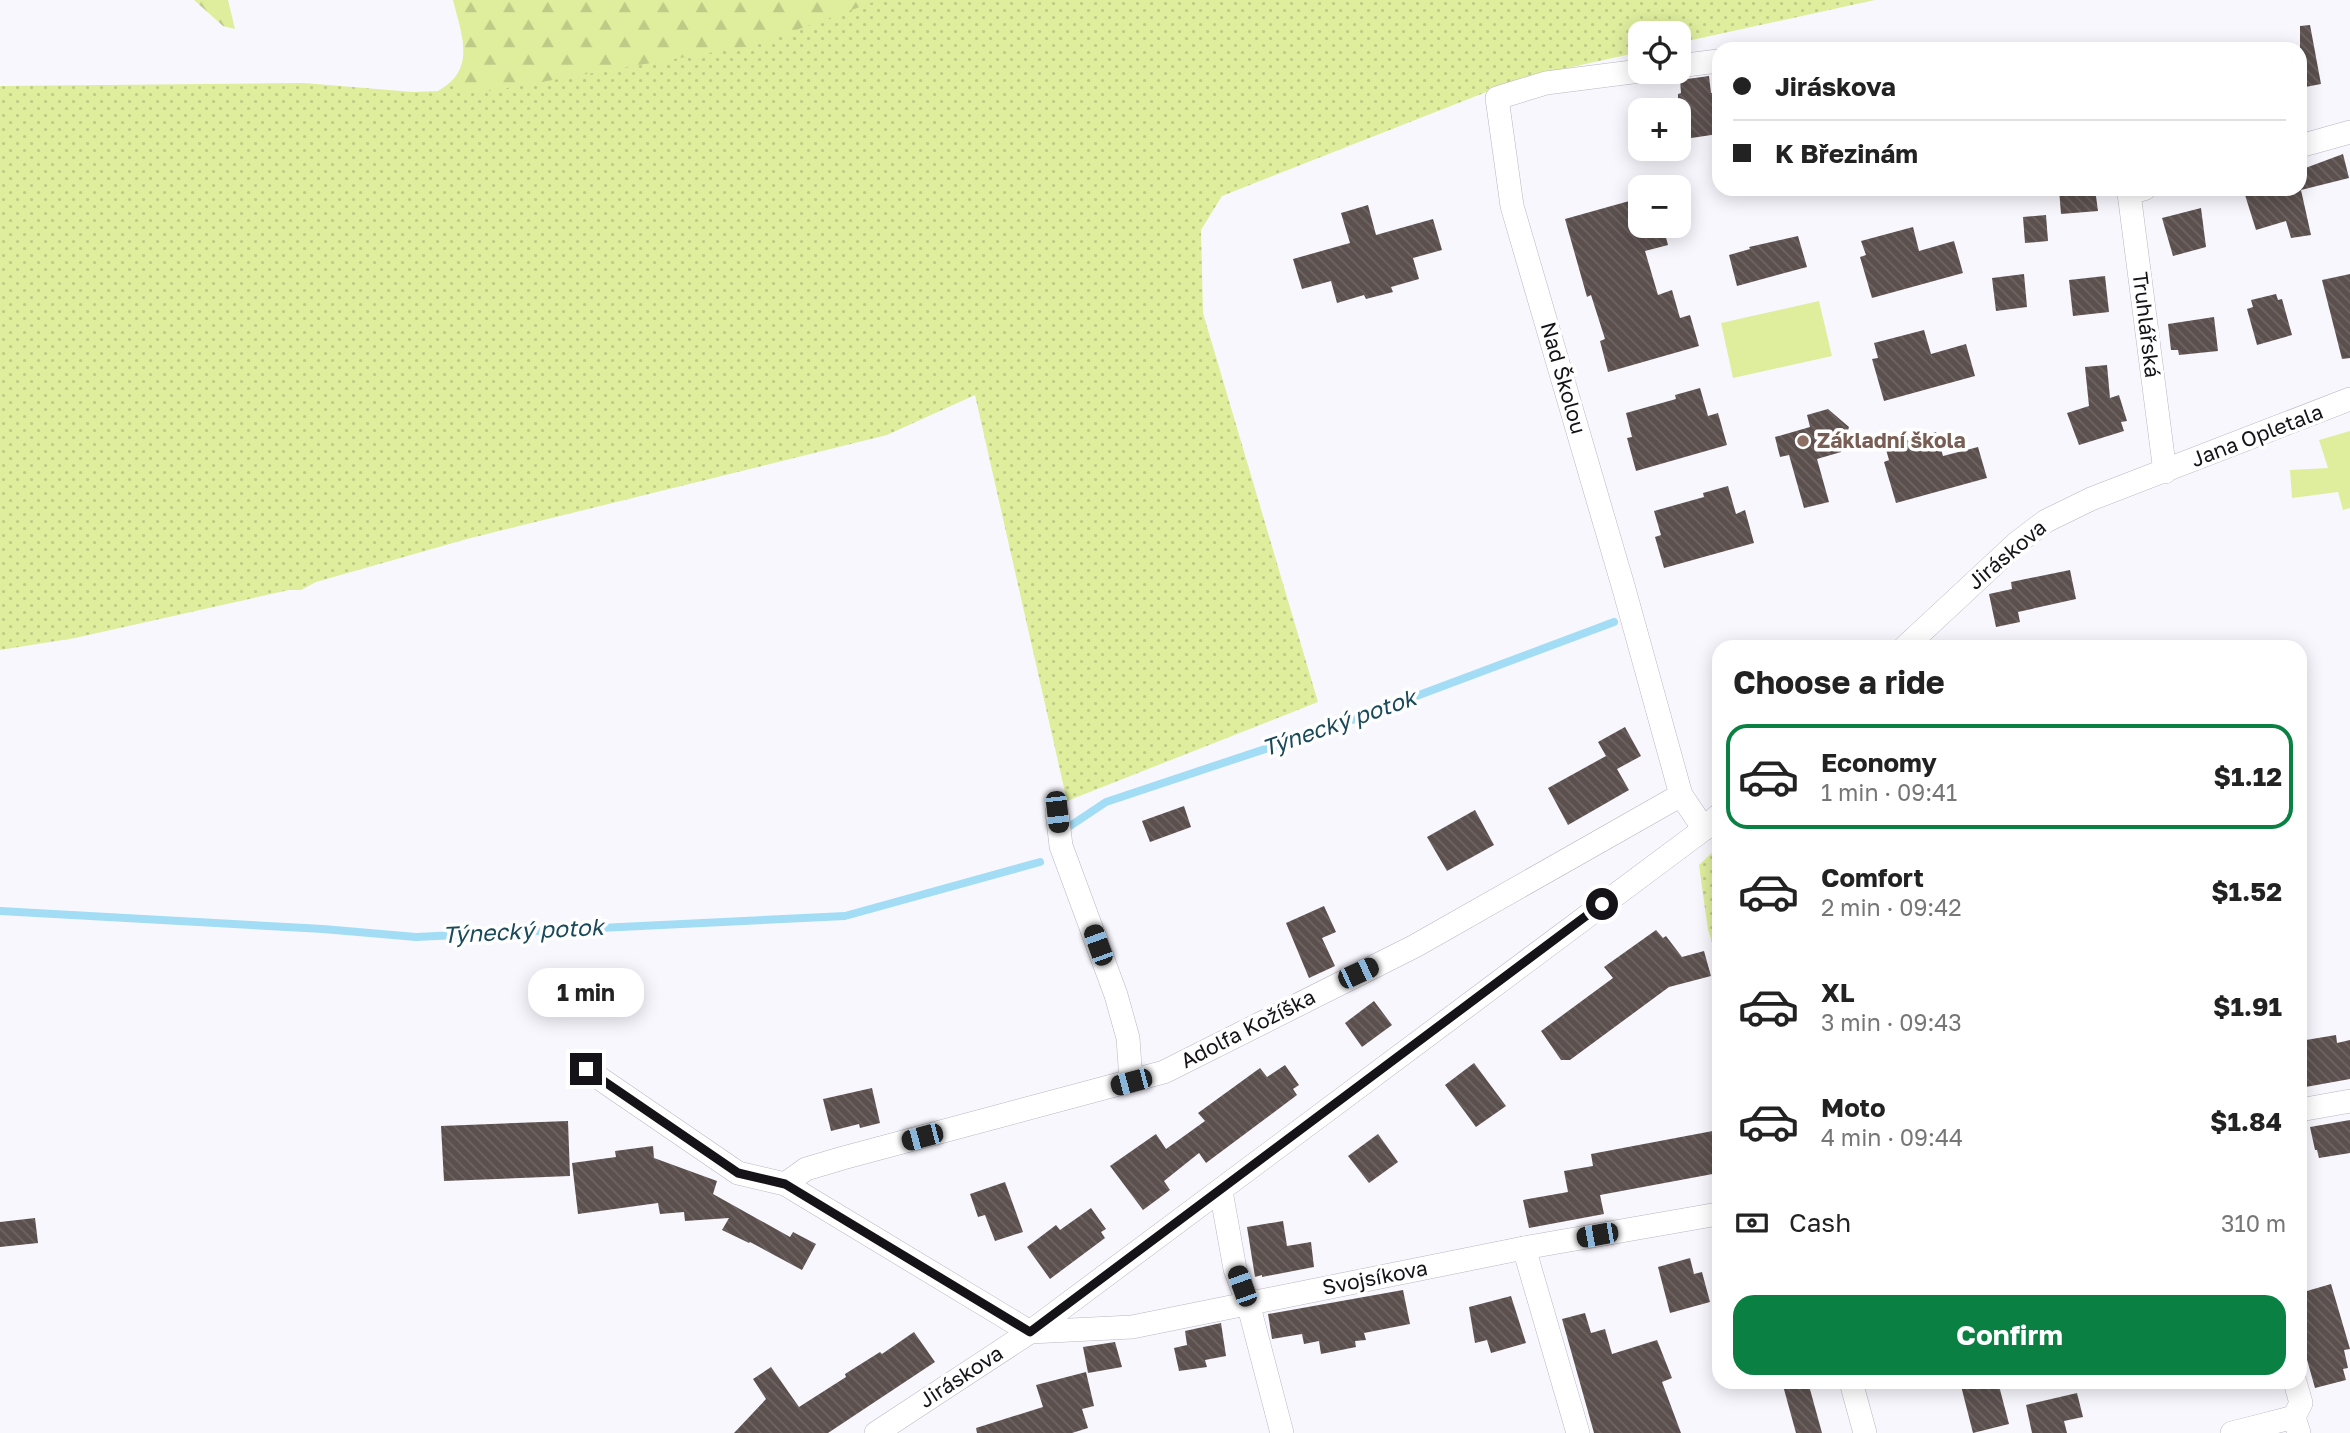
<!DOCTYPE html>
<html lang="en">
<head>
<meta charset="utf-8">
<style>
  body { margin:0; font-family:"Golos Text",sans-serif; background:#f2f2f2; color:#222; height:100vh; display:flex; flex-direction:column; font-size:26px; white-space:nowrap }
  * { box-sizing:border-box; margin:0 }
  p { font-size:23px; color:#767676 }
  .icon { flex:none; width:38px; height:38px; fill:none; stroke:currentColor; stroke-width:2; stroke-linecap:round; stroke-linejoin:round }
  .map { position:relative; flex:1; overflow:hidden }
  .details { position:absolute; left:1712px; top:640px; width:595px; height:749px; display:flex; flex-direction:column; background:#fff; border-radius:21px; box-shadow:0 4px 18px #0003 }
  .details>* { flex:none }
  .top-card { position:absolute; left:1712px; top:42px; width:595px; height:154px; border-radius:21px; box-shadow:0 4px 18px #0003; display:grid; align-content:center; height:154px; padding:0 21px; background:#fff }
  .tools { position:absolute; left:1628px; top:21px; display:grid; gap:14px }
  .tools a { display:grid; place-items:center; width:63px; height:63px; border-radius:14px; background:#fff; box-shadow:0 4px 18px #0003; font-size:35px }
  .end { position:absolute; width:32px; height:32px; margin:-16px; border:9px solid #151317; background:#fff; box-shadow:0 0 0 4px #fff }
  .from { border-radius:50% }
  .bubble { position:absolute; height:49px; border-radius:21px; background:#fff; box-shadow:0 4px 18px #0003; font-size:23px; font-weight:700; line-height:49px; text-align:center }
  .car { position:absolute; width:21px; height:42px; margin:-21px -10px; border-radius:9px; box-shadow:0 0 5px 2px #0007; background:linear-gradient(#222 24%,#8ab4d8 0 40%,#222 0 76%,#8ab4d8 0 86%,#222 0) }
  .top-card b { display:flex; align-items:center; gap:24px; height:66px; font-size:26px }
  .top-card b+b { border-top:2px solid #e0e0e0 }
  .top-card i { width:18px; height:18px; background:#222 }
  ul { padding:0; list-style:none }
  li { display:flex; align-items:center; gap:21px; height:105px; margin:0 14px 10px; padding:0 7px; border:4px solid transparent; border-radius:21px }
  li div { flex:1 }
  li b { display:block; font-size:26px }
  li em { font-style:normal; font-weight:700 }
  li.on { border-color:#0b8043 }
  li>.icon { width:63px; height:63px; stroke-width:1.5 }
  h2 { padding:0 21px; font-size:32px; line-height:84px }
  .pay { display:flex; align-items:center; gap:18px; height:77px; padding:0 21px; font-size:26px }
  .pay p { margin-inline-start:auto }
  .cta { display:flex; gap:14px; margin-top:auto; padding:14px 21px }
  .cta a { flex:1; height:80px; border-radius:21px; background:#0b8043; color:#fff; font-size:28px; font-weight:700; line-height:80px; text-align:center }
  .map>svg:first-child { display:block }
</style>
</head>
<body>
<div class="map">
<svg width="2350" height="1433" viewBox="0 0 2350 1433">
  <defs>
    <pattern id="grass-dots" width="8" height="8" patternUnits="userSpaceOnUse" patternTransform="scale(1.75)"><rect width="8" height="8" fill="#deee9d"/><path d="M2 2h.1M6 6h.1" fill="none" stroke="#becb86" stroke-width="1.8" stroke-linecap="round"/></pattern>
    <pattern id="forest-firs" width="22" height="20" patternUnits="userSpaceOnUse" patternTransform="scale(1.75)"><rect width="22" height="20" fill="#deee9d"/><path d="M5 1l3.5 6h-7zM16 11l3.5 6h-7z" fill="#becb86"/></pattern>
    <pattern id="building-back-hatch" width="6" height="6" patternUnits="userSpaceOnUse" patternTransform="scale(1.75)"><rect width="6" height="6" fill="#5b504e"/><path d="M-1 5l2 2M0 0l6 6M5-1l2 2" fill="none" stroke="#6e6563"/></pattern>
  </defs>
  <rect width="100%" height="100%" fill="#f9f7fe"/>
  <g fill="url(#grass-dots)">
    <path d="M 837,0 L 1875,0 L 1678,43 L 1678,33 L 1640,33 L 1640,52 L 1522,78 L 1222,196 L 1201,230 L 1203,313 L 1318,702 L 1067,801 L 975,395 L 887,435 L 467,539 L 316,582 L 301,590 L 289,590 L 75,638 L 0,650 L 0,86 L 304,83 L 413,92 L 438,91 L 450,83 Z"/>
    <path d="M 1718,847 L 1718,961 L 1708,930 L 1699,865 Z"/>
  </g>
  <g fill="url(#forest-firs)">
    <path d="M 194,0 L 228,0 L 235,29 L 223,26 Z"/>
    <path d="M 453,0 L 879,0 L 755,45 L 478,93 L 447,85 C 475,63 460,30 453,0 Z"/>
  </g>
  <g fill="#deee9d">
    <path d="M 1819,301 L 1832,356 L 1733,378 L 1721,323 Z"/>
    <path d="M 2350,431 L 2350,508 L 2343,510 L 2338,492 L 2292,498 L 2290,470 L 2328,468 L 2319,440 Z"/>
  </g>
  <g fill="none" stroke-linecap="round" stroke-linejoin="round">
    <g stroke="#a2ddf5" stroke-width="8">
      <path d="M 1067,828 L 1106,802 L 1355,719 L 1614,622"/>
      <path d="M 0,911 L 323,929 L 416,937 L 845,916 L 1040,862"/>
    </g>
  </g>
  <g fill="url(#building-back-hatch)">
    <path d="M 2310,25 L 2321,84 L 2300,88 L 2300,26 Z"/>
    <path d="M 1709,76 L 1711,93 L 1718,92 L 1718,134 L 1678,140 L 1678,94 L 1681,93 L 1680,80 Z"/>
    <path d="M 2343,154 L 2349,178 L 2301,190 L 2311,235 L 2291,238 L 2286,221 L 2256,230 L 2245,195 L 2266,189 L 2300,189 L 2300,170 Z"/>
    <path d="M 2059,189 L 2095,189 L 2098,211 L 2061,214 Z"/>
    <path d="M 1640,198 L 1640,226 L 1663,226 L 1668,245 L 1645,251 L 1658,295 L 1672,290 L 1680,318 L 1690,315 L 1699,346 L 1608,372 L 1600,341 L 1605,339 L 1591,295 L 1587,297 L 1565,219 Z"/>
    <path d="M 1368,205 L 1376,235 L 1433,219 L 1442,250 L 1413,258 L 1419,279 L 1391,287 L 1393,292 L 1366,299 L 1364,295 L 1337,303 L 1331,281 L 1302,289 L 1293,259 L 1350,243 L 1341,213 Z"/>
    <path d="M 2201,208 L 2206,247 L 2173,256 L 2162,218 Z"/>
    <path d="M 2046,215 L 2048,241 L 2025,243 L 2023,217 Z"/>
    <path d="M 1913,227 L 1919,251 L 1954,241 L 1963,273 L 1872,298 L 1860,257 L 1866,255 L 1861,241 Z"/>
    <path d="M 1798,236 L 1807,267 L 1737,286 L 1729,255 L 1750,249 L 1749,247 Z"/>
    <path d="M 2024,274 L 2027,307 L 1996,311 L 1992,278 Z"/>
    <path d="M 2350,274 L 2350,358 L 2342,359 L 2322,280 Z"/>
    <path d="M 2105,276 L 2109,312 L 2073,316 L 2069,280 Z"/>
    <path d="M 2276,294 L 2278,300 L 2282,299 L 2292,335 L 2257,345 L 2247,309 L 2253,307 L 2251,300 Z"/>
    <path d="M 2214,317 L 2218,351 L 2179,355 L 2178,350 L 2171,350 L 2168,324 Z"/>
    <path d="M 1924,330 L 1931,354 L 1966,344 L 1975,376 L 1884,401 L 1872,359 L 1878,358 L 1874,343 Z"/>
    <path d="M 2107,365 L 2110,398 L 2119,395 L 2127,421 L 2121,422 L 2124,431 L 2079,445 L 2067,413 L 2089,406 L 2085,367 Z"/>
    <path d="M 1700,388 L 1708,416 L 1718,413 L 1727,445 L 1636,471 L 1627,438 L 1632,437 L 1626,413 L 1676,399 L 1675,395 Z"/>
    <path d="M 1828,409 L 1849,427 L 1841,452 L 1817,459 L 1829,502 L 1804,508 L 1789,455 L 1780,457 L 1775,437 L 1810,427 L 1807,415 Z"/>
    <path d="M 1936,432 L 1943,456 L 1978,447 L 1987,478 L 1896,503 L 1884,462 L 1889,460 L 1885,446 Z"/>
    <path d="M 1728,486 L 1736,514 L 1745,510 L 1754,543 L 1664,568 L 1655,537 L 1661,535 L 1654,511 L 1704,497 L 1703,493 Z"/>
    <path d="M 2070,570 L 2076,599 L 2018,612 L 2020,622 L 1996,627 L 1989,594 L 2012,589 L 2011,582 Z"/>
    <path d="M 1625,727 L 1641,756 L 1617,769 L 1629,790 L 1568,825 L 1548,788 L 1606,756 L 1598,742 Z"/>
    <path d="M 1184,806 L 1191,827 L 1150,842 L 1142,821 Z"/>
    <path d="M 1475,810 L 1494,845 L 1447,871 L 1427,837 Z"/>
    <path d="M 1324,906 L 1336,932 L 1322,938 L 1335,966 L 1309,978 L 1286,923 Z"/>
    <path d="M 1656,930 L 1663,938 L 1666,936 L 1682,957 L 1704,951 L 1711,976 L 1669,987 L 1570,1060 L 1561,1060 L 1541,1031 L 1613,978 L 1604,967 Z"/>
    <path d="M 1374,1001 L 1392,1025 L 1362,1047 L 1345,1023 Z"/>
    <path d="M 2336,1035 L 2337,1043 L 2350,1040 L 2350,1079 L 2300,1088 L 2300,1047 L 2307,1046 L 2306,1040 Z"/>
    <path d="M 1474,1063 L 1506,1106 L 1476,1127 L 1445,1085 Z"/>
    <path d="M 1285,1065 L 1299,1085 L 1293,1089 L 1297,1095 L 1206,1163 L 1199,1153 L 1164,1181 L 1170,1190 L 1143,1210 L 1110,1166 L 1156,1134 L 1166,1149 L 1205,1121 L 1198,1113 L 1260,1068 L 1267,1077 Z"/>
    <path d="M 872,1088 L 880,1123 L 860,1128 L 859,1124 L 831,1131 L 823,1099 Z"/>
    <path d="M 2350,1120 L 2350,1153 L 2319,1158 L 2317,1150 L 2315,1150 L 2310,1127 Z"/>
    <path d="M 568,1121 L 570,1176 L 444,1181 L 441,1126 Z"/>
    <path d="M 1718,1130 L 1718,1173 L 1600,1195 L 1604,1214 L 1529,1228 L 1523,1200 L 1568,1192 L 1564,1171 L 1593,1166 L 1591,1154 Z"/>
    <path d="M 1378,1134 L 1398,1162 L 1369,1183 L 1348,1156 Z"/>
    <path d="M 653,1146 L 654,1158 L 717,1181 L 713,1194 L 790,1237 L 793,1232 L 816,1244 L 802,1270 L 750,1242 L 749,1243 L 722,1230 L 729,1218 L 685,1221 L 684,1212 L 660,1214 L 658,1203 L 578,1214 L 572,1163 L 616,1157 L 615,1151 Z"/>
    <path d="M 1005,1182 L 1023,1232 L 995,1241 L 985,1215 L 978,1217 L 970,1194 Z"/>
    <path d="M 1091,1208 L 1106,1229 L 1101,1232 L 1105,1238 L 1050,1279 L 1027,1247 L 1056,1225 L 1060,1230 Z"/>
    <path d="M 35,1218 L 38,1243 L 0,1247 L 0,1222 Z"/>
    <path d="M 1283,1221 L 1287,1246 L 1311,1242 L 1314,1267 L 1262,1277 L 1262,1275 L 1255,1277 L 1247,1227 Z"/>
    <path d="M 1690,1258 L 1694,1274 L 1702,1272 L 1710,1302 L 1670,1313 L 1658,1267 Z"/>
    <path d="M 2331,1284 L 2350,1349 L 2344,1350 L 2348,1368 L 2343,1369 L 2346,1380 L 2315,1388 L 2300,1335 L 2300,1293 Z"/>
    <path d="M 1403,1290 L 1410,1324 L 1364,1333 L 1366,1340 L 1355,1341 L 1356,1347 L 1321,1354 L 1319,1341 L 1304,1344 L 1302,1334 L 1272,1339 L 1268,1314 Z"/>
    <path d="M 1511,1296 L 1526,1343 L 1491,1353 L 1487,1340 L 1475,1343 L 1469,1307 Z"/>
    <path d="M 1585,1313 L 1591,1333 L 1605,1329 L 1612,1354 L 1657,1340 L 1672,1378 L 1662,1382 L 1681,1433 L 1594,1433 L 1562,1319 Z"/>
    <path d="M 1221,1323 L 1226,1356 L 1205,1360 L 1207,1367 L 1179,1371 L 1174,1348 L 1187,1345 L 1185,1331 Z"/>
    <path d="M 914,1332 L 935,1362 L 828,1433 L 734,1433 L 766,1399 L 753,1379 L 771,1367 L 799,1407 L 846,1377 L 845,1374 L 880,1352 L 882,1354 Z"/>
    <path d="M 1115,1342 L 1122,1367 L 1088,1373 L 1083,1347 Z"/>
    <path d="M 1086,1372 L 1094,1406 L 1082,1409 L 1088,1428 L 1072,1433 L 977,1433 L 976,1428 L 1043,1407 L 1036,1385 Z"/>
    <path d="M 1782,1382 L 1808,1382 L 1822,1433 L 1796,1433 Z"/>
    <path d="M 1960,1382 L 1998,1382 L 2009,1424 L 1973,1433 Z"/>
    <path d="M 2077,1393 L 2083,1417 L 2064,1421 L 2067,1433 L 2032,1433 L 2026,1405 Z"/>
  </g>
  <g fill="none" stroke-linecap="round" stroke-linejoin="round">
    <g stroke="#b9b6c0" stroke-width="24">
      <g id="minor">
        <path d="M 1678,66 L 1718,61"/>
        <path d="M 1640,71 L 1546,83 L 1497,98 L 1512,206 L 1624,589 L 1681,795"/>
        <path d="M 2300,146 L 2350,132"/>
        <path d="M 2144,189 L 2129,193 L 2165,472"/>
        <path d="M 1904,648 L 2018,542 L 2046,521 L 2091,499 L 2350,399"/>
        <path d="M 1057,812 L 1061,846 L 1116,995 L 1128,1038 L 1131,1081"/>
        <path d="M 586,1069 L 738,1173 L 785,1184 L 1030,1332 L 1132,1327 L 1524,1248 L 1718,1214"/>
        <path d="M 2300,1110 L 2350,1101"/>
        <path d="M 785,1184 L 806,1169 L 843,1158 L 1164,1072 L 1415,946 L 1681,795 L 1704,829"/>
        <path d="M 1221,1191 L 1235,1269 L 1248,1303 L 1282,1433"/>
        <path d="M 1524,1248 L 1578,1433"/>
        <path d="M 1851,1382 L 1865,1433"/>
        <path d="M 2295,1382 L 2301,1403 L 2294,1417 L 2299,1433"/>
        <path d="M 876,1433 L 1030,1332 L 1704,829 L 1718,816"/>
        <path d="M 2232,1433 L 2294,1417"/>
      </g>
    </g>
    <use href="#minor" stroke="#fff" stroke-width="23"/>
  </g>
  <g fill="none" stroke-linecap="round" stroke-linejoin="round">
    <path stroke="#151317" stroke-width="9" d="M 586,1069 L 738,1173 L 785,1184 L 1030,1332 L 1602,904"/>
  </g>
  <circle fill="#8d6e63" stroke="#fff" stroke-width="2.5" cx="1803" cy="441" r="7"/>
  <g text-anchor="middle" stroke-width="7" stroke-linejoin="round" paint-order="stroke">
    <g font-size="21" fill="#151317" stroke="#fff">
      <text transform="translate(2146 325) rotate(83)" y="7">Truhlářská</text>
      <text transform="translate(1563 378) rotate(74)" y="7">Nad Školou</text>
      <text transform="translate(2257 436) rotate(-21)" y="7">Jana Opletala</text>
      <text transform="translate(2007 555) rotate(-40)" y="7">Jiráskova</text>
      <text transform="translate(1248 1029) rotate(-27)" y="7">Adolfa Kožíška</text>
      <text transform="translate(1375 1278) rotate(-11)" y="7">Svojsíkova</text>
      <text transform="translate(961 1377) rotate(-33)" y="7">Jiráskova</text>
    </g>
    <g font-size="21" font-weight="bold" fill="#785e54" stroke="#fff" text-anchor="start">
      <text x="1817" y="448">Základní škola</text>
    </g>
    <g font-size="23" font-style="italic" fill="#1a495a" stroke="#fff">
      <text transform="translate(1339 723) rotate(-19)" y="8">Týnecký potok</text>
      <text transform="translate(523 931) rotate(-3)" y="8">Týnecký potok</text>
    </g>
  </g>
</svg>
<div class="tools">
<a><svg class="icon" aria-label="locate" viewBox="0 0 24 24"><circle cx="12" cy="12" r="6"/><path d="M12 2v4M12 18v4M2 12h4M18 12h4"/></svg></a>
<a>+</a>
<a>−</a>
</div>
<i class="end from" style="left:1602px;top:904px"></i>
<i class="end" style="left:586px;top:1069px"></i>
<div class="bubble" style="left:528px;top:968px;width:116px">1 min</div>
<i class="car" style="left:1057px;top:812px;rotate:174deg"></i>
<i class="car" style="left:1098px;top:945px;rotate:340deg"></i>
<i class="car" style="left:1358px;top:973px;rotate:65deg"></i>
<i class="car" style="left:1131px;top:1082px;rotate:255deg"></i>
<i class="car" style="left:922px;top:1137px;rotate:255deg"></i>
<i class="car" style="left:1597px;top:1235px;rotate:260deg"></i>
<i class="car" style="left:1242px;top:1286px;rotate:340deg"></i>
<div class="top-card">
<b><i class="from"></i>Jiráskova</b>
<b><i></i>K Březinám</b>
</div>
<section class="details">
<h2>Choose a ride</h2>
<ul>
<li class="on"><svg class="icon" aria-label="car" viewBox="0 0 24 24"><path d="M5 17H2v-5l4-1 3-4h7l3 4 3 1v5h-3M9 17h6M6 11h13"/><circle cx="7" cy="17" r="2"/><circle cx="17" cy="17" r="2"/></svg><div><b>Economy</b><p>1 min · 09:41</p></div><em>$1.12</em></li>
<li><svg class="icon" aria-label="car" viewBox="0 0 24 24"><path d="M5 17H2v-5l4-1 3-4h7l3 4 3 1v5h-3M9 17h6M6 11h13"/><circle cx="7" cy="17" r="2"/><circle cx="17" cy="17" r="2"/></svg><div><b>Comfort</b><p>2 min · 09:42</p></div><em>$1.52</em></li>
<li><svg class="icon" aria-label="car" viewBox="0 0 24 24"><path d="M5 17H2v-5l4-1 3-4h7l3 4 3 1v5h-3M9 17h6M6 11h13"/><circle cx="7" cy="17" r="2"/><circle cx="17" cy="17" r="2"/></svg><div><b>XL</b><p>3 min · 09:43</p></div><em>$1.91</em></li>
<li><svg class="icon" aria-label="car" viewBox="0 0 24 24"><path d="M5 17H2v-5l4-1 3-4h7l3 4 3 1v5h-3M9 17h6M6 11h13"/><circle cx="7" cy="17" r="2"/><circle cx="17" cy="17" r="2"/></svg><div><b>Moto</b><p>4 min · 09:44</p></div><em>$1.84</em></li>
</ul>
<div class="pay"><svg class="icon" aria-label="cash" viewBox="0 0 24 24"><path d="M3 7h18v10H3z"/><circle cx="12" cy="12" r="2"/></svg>Cash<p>310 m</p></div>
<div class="cta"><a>Confirm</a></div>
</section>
</div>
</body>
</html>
